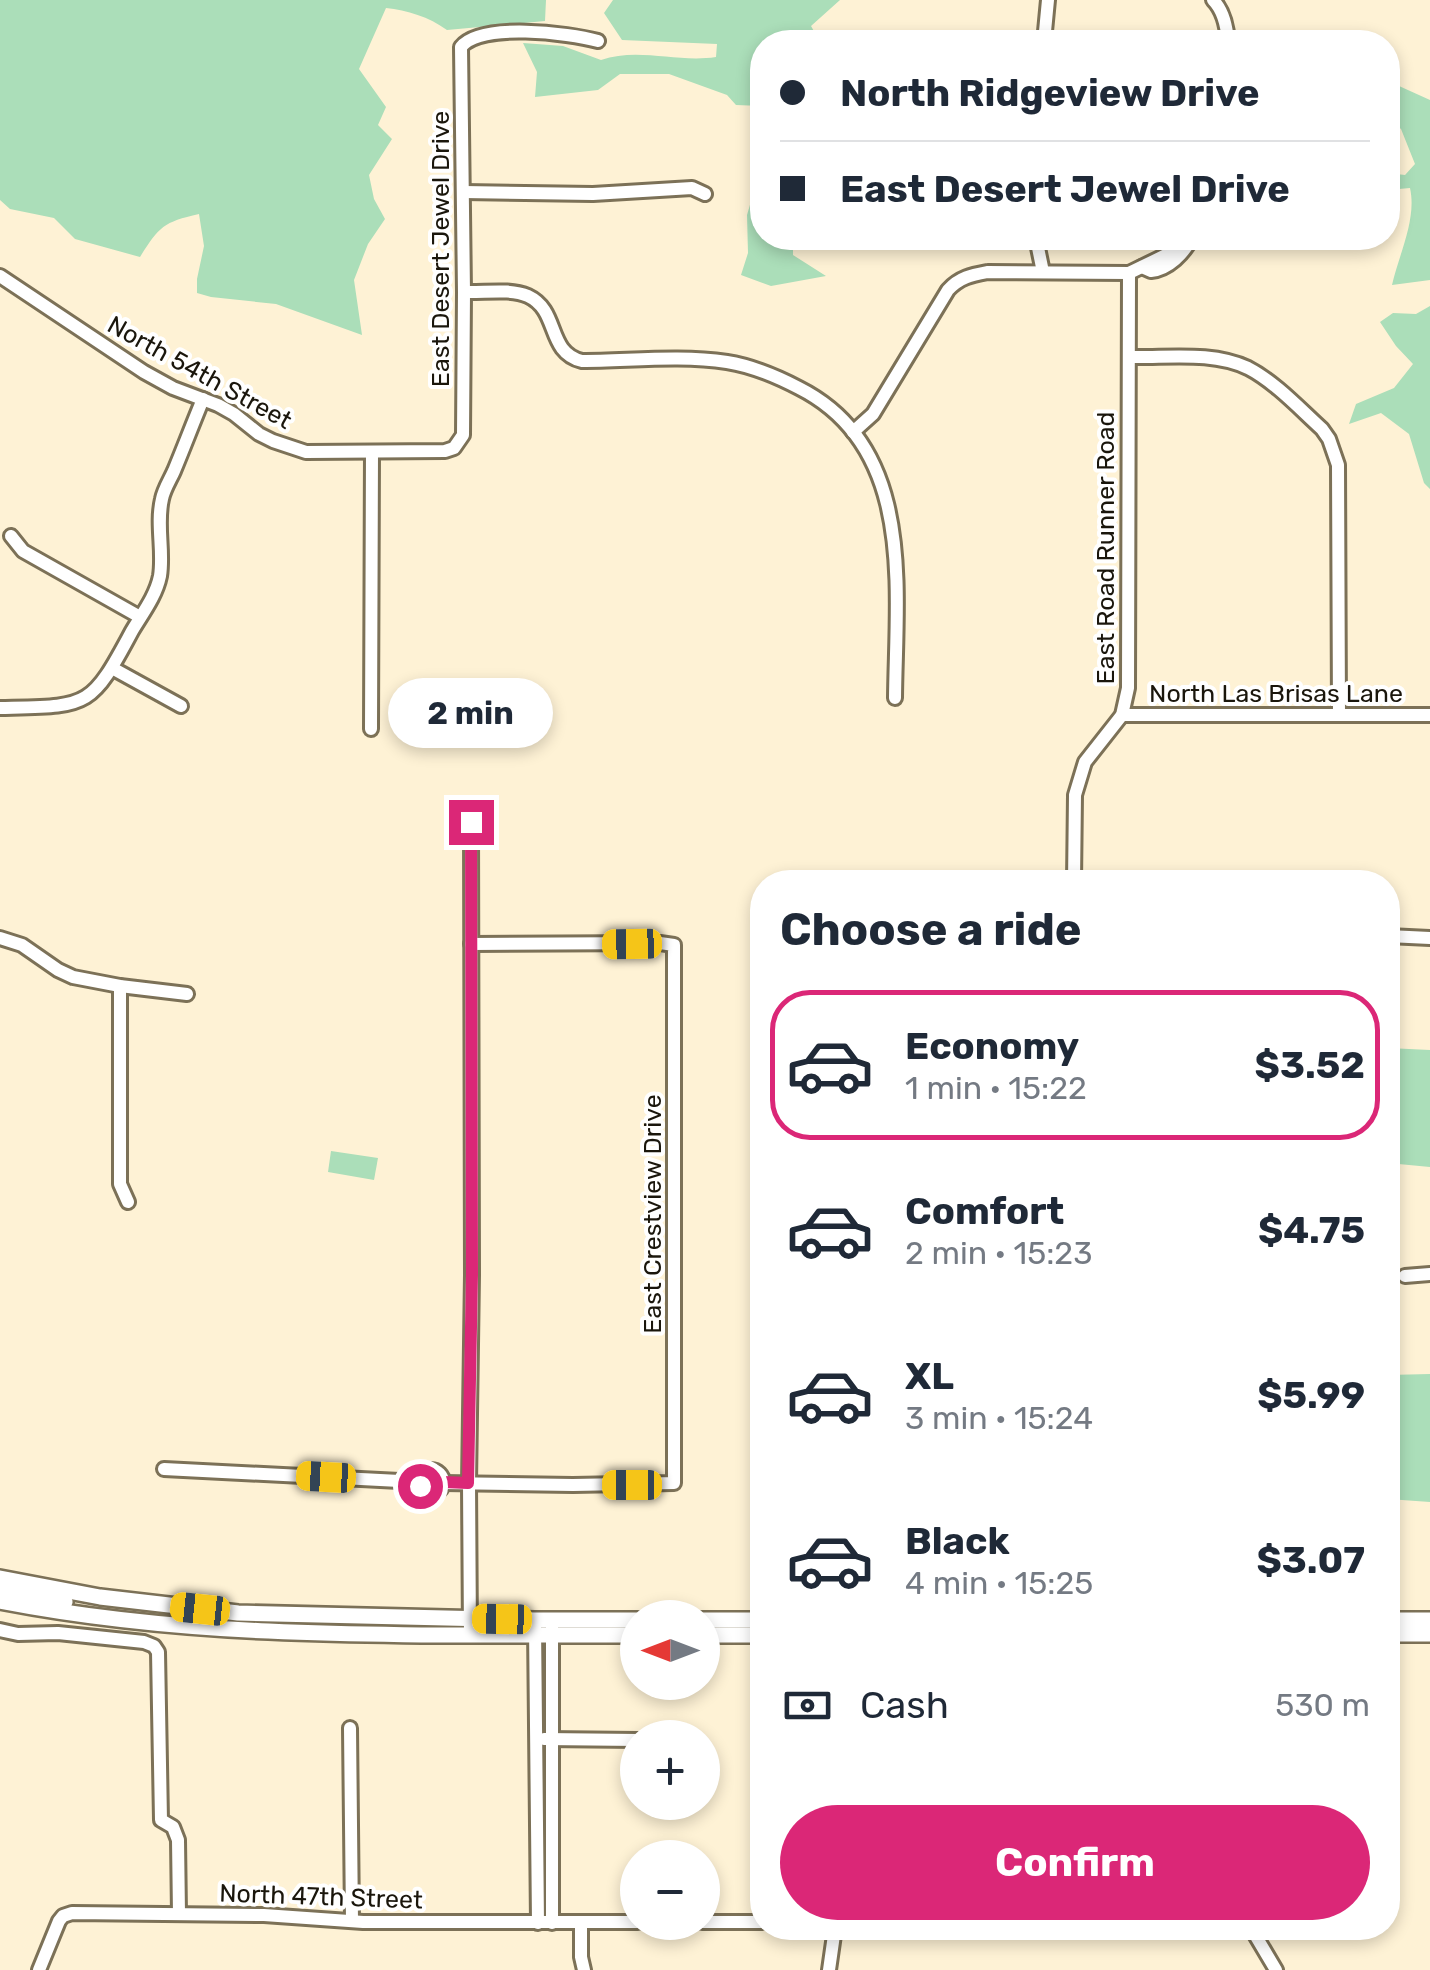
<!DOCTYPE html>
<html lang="en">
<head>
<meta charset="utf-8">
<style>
  body { margin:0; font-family:Rubik,sans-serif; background:#f2f2f3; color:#1f2937; height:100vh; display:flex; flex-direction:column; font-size:38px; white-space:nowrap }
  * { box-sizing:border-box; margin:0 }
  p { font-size:32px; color:#747a83 }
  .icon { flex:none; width:55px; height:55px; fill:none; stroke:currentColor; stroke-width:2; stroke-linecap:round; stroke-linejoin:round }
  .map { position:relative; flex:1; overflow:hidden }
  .sheet { position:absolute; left:750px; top:870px; width:650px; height:1070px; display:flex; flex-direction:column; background:#fff; border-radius:40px; box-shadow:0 5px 15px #0003 }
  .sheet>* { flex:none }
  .guide { position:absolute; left:750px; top:30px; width:650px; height:220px; border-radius:40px; box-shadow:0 5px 15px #0003; display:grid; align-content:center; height:220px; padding:0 30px; background:#fff }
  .needle { width:65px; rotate:270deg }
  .buttons { position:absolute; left:620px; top:1600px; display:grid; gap:20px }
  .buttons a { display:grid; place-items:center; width:100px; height:100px; border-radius:50%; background:#fff; box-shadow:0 5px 15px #0003; font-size:50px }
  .end { position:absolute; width:45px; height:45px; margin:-22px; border:12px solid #db2777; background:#fff; box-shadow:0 0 0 5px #fff }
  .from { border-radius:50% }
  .bubble { position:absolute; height:70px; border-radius:35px; background:#fff; box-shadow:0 5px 15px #0003; font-size:32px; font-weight:700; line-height:70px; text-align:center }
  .car { position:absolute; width:30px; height:60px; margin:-30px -15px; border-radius:12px; box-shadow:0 0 8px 2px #0007; background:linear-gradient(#f5c518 24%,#345 0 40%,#f5c518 0 76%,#345 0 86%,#f5c518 0) }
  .guide b { display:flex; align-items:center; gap:35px; height:95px; font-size:38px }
  .guide b+b { border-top:2px solid #e0e1e3 }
  .guide i { width:25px; height:25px; background:#1f2937 }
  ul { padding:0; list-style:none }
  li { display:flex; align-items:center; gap:30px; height:150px; margin:0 20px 15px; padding:0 10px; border:5px solid transparent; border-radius:40px }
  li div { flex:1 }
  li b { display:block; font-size:38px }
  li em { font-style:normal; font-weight:700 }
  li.on { border-color:#db2777 }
  li>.icon { width:90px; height:90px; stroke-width:1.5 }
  h2 { padding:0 30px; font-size:45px; line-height:120px }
  .pay { display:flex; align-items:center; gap:25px; height:110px; padding:0 30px; font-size:38px }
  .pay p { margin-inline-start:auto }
  .button { display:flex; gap:20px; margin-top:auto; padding:20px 30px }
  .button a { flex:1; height:115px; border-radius:60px; background:#db2777; color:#fff; font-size:40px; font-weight:700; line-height:115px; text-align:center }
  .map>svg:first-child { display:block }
</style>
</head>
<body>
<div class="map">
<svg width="1430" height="1970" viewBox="0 0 1430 1970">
  <rect width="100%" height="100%" fill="#fef2d5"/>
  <g fill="#abdeb9">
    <path d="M 0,0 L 546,0 L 545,21 L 447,30 C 429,17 407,10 386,8 L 359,69 L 386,107 L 378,125 L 392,139 L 369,175 L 374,199 L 385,219 L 368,244 L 354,280 L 362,335 L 276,304 L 211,297 L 197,293 L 197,279 L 204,246 L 199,214 C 163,222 159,227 140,257 L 75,239 L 54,218 L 10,209 L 0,200 Z"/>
    <path d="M 613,0 L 840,0 L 811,26 L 820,42 L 762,42 L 762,106 L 736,105 L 727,95 L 669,74 L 620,74 L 598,90 L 535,97 L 537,72 L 523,43 L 563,46 L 601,60 C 638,47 677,63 716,57 L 717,44 L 622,40 L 604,13 Z"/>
    <path d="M 1388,81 L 1430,100 L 1430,280 L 1392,285 C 1399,254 1417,219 1410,188 L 1388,190 L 1388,173 L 1405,175 L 1415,164 L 1401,129 L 1388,118 Z"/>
    <path d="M 762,188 L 762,238 L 793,238 L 793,255 L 826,276 L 771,286 L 741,275 L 748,253 L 747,215 L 754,191 Z"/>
    <path d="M 1430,306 L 1430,489 L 1424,483 L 1409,434 L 1381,413 L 1349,424 L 1356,404 L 1394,388 L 1413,364 L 1396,346 L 1380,322 L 1393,313 L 1416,314 Z"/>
    <path d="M 1388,1048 L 1430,1050 L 1430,1167 L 1388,1163 Z"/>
    <path d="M 331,1151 L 378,1158 L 374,1180 L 328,1172 Z"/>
    <path d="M 1430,1374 L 1430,1502 L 1388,1499 L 1388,1375 Z"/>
  </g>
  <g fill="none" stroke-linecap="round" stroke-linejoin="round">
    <g stroke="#7c7157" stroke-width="18">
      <g id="minor">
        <path d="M 1213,0 C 1223,10 1227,28 1228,42"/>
        <path d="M 1044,42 L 1048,0"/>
        <path d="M 464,192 L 593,194 L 692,188 L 705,194"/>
        <path d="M 1036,238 L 1043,272"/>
        <path d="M 1142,267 L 1151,271 C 1169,269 1184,253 1192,238"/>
        <path d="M 0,276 L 144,372 L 173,388 L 218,405 L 234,414 L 259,434 L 273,441 L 306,452 L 445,451 L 454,448 L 463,435 L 464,292 L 461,47 C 481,22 568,33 598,41"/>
        <path d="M 464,292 C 484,293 510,288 528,296 C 560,311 546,352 582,361 C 629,361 680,355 727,362 C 753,366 776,376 799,388 C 916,447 896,589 895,698"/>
        <path d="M 1129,357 C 1168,358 1212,351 1248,368 C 1275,382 1300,409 1322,429 L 1329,439 L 1338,465 L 1339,715"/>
        <path d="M 853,432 L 873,414 L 948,290 C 960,277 972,275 988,272 L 1129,273 L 1166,255 L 1182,238"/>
        <path d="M 11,536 L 23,551 L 140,617"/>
        <path d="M 112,668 L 181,706"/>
        <path d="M 0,708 C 88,706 90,710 132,631 C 142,614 156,596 160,576 C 164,551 156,524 162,499 C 164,489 170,480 174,471 C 184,447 193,423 203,399"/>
        <path d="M 1122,715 L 1430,715"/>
        <path d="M 371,729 L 372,452"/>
        <path d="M 1074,882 L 1075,795 L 1085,762 L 1122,715 L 1128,688 L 1129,273"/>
        <path d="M 1388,936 L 1430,938"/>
        <path d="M 0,938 L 22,945 L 58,970 L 73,977 L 120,986 L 187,994"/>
        <path d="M 120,986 L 120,1184 L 128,1202"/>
        <path d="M 1405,1276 L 1430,1274"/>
        <path d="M 164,1469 L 419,1482"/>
        <circle cx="431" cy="1482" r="12"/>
        <path d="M 443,1483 L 573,1485 L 674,1483 L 674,945 L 660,943 L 471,944"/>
        <path d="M 535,1626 L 538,1923"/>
        <path d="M 552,1626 L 552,1923"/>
        <path d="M 0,1630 L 18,1634 L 58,1633 L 144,1642 L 154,1646 L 158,1652 L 161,1820 L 173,1827 L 178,1840 L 179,1914"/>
        <path d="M 470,1636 L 469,1483 L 472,1275 L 471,822"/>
        <path d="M 350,1728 L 352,1921"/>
        <path d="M 544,1739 L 638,1740"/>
        <path d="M 702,1922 L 762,1922"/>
        <path d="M 581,1923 L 581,1957 L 584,1970"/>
        <path d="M 1251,1928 L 1276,1970"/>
        <path d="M 39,1970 L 59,1921 L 63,1916 L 72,1913 L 264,1915 L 363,1922 L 638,1922"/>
        <path d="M 829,1970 L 835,1928"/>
      </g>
    </g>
    <g stroke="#7c7157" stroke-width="20">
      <g id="major">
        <path d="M 0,1578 L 100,1597 L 238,1613 L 535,1620 L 638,1620"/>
        <path d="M 0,1590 L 65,1602"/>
        <path d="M 0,1601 C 211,1642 424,1634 638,1635"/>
        <path d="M 702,1620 L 762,1620"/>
        <path d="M 1388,1620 L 1430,1620"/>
        <path d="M 1388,1634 L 1430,1634"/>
        <path d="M 702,1635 L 762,1635"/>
      </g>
    </g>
    <use href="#minor" stroke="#fff" stroke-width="12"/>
    <use href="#major" stroke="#fff" stroke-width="15"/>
  </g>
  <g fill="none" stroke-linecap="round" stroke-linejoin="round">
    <path stroke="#db2777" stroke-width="12" d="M 420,1486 L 425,1492 C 434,1496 441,1492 443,1482 L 468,1483 L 472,1275 L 471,822"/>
  </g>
  <g text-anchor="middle" stroke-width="8" stroke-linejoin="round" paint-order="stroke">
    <g font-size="25" fill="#1a160c" stroke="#fff">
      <text transform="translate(440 249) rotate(-90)" y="9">East Desert Jewel Drive</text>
      <text transform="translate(200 372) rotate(29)" y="9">North 54th Street</text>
      <text transform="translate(1105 548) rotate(-90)" y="9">East Road Runner Road</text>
      <text x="1276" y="702">North Las Brisas Lane</text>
      <text transform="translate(652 1214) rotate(-90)" y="9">East Crestview Drive</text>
      <text transform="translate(321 1896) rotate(2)" y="9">North 47th Street</text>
    </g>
  </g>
</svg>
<div class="buttons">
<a><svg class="needle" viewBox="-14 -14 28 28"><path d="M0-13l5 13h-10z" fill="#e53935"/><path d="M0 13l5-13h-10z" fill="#747a83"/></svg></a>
<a>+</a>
<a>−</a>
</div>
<i class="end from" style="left:420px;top:1486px"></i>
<i class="end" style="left:471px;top:822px"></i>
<div class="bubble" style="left:388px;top:678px;width:165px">2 min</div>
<i class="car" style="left:632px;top:944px;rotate:269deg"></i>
<i class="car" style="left:326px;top:1477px;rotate:273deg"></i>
<i class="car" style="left:632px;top:1485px;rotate:270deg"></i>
<i class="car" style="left:200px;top:1609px;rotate:276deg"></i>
<i class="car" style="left:502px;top:1619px;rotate:271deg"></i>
<div class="guide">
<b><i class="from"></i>North Ridgeview Drive</b>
<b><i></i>East Desert Jewel Drive</b>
</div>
<section class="sheet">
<h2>Choose a ride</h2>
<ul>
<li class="on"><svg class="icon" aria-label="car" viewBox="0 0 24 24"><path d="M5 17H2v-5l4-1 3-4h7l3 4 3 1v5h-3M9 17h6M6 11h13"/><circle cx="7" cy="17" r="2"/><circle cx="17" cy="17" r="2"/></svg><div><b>Economy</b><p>1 min · 15:22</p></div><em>$3.52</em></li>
<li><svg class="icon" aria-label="car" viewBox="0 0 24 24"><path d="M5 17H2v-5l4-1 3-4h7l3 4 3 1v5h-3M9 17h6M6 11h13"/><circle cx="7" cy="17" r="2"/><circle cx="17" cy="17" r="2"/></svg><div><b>Comfort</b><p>2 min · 15:23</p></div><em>$4.75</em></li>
<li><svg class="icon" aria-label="car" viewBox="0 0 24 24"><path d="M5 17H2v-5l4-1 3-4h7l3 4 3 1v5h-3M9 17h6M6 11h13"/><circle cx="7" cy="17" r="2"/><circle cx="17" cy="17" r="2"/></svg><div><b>XL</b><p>3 min · 15:24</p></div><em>$5.99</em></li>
<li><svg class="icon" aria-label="car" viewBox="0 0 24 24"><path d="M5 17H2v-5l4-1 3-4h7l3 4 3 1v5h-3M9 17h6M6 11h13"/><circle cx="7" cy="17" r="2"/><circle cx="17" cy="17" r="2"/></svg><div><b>Black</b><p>4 min · 15:25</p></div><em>$3.07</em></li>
</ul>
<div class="pay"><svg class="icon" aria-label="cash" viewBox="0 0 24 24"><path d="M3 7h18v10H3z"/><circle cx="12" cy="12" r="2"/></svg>Cash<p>530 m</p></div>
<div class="button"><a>Confirm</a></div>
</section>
</div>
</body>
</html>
